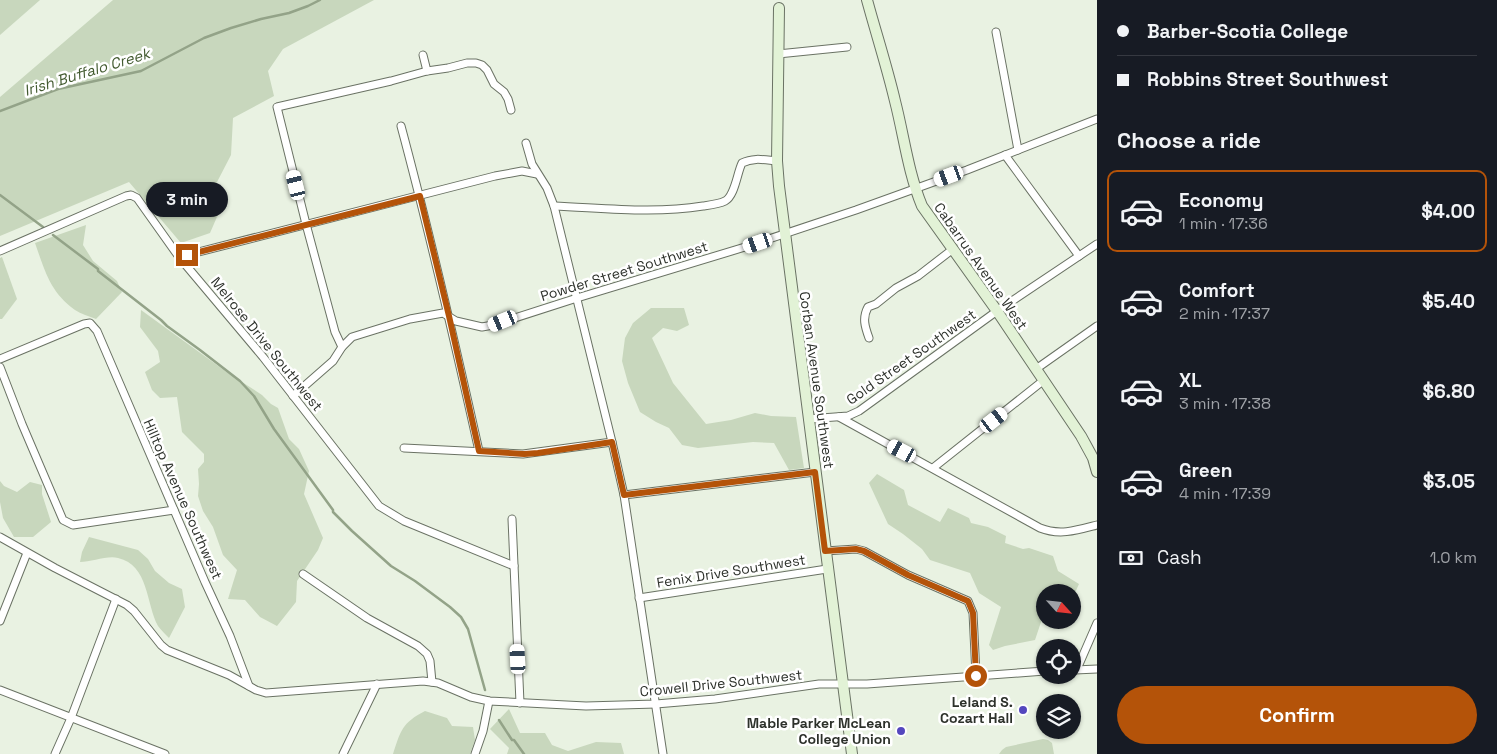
<!DOCTYPE html>
<html lang="en">
<head>
<meta charset="utf-8">
<style>
  body { margin:0; font-family:"Space Grotesk",sans-serif; background:#20242c; color:#f1f3f6; height:100vh; display:flex; flex-direction:column; font-size:19px; white-space:nowrap }
  * { box-sizing:border-box; margin:0 }
  p { font-size:16px; color:#9ea1a6 }
  .icon { flex:none; width:28px; height:28px; fill:none; stroke:currentColor; stroke-width:2; stroke-linecap:round; stroke-linejoin:round }
  .map { position:relative; flex:1; overflow:hidden }
  .drawer { display:flex; flex-direction:column; background:#171b24; width:400px }
  .drawer>* { flex:none }
  .guide { display:grid; align-content:center; height:110px; padding:0 20px; background:#171b24 }
  .needle { width:32px; rotate:117deg }
  .tools { position:absolute; left:1036px; top:584px; display:grid; gap:10px }
  .tools a { display:grid; place-items:center; width:45px; height:45px; border-radius:50%; background:#171b24; box-shadow:0 1px 4px #0004; font-size:25px }
  .end { position:absolute; width:22px; height:22px; margin:-11px; border:6px solid #b45309; background:#fff; box-shadow:0 0 0 2px #fff }
  .from { border-radius:50% }
  .bubble { position:absolute; height:35px; border-radius:18px; background:#171b24; box-shadow:0 1px 4px #0004; font-size:16px; font-weight:800; line-height:35px; text-align:center }
  .car { position:absolute; width:15px; height:30px; margin:-15px -8px; border-radius:6px; box-shadow:0 0 4px 1px #0007; background:linear-gradient(#fff 24%,#345 0 40%,#fff 0 76%,#345 0 86%,#fff 0) }
  .guide b { display:flex; align-items:center; gap:18px; height:48px; font-size:19px }
  .guide b+b { border-top:1px solid #363941 }
  .guide i { width:12px; height:12px; background:#f1f3f6 }
  ul { padding:0; list-style:none }
  li { display:flex; align-items:center; gap:15px; height:82px; margin:0 10px 8px; padding:0 10px; border:2px solid transparent; border-radius:10px }
  li div { flex:1 }
  li b { display:block; font-size:19px }
  li em { font-style:normal; font-weight:800 }
  li.current { border-color:#b45309 }
  li>.icon { width:45px; height:45px; stroke-width:1.5 }
  h2 { padding:0 20px; font-size:22px; line-height:60px }
  .pay { display:flex; align-items:center; gap:12px; height:55px; padding:0 20px; font-size:19px }
  .pay p { margin-inline-start:auto }
  .action { display:flex; gap:10px; margin-top:auto; padding:10px 20px }
  .action a { flex:1; height:58px; border-radius:30px; background:#b45309; color:#fff; font-size:20px; font-weight:800; line-height:58px; text-align:center }
  main { display:flex; flex:1; min-height:0 }
  .map>svg:first-child { display:block }
</style>
</head>
<body>
<main>
<div class="map">
<svg width="1097" height="754" viewBox="0 0 1097 754">
  <rect width="100%" height="100%" fill="#e9f2e2"/>
  <g fill="#c8d7bd">
    <path d="M 0,0 L 40,0 L 0,35 Z"/>
    <path d="M 113,0 L 374,0 L 283,49 L 268,71 L 274,96 L 233,118 L 231,155 L 216,184 L 220,210 L 210,233 L 181,243 L 129,182 L 0,236 L 0,97 Z"/>
    <path d="M 86,225 L 83,245 L 93,261 L 117,281 L 122,292 L 96,319 C 89,316 81,314 75,310 C 50,292 45,271 35,243 Z"/>
    <path d="M 2,257 L 17,299 L 2,319 L 0,319 L 0,258 Z"/>
    <path d="M 651,308 L 684,308 L 689,325 L 677,331 L 663,328 L 652,338 L 673,383 L 706,424 L 731,420 L 755,413 L 771,416 L 796,417 L 804,468 L 789,470 L 774,443 L 753,442 L 698,448 L 682,445 L 669,428 L 656,422 L 640,412 L 628,383 L 622,361 L 625,338 L 633,323 Z"/>
    <path d="M 141,310 L 228,373 L 262,395 L 271,404 L 278,408 L 289,439 L 299,449 L 309,471 L 304,494 L 323,538 L 318,550 L 297,581 L 296,602 L 277,626 L 260,617 L 245,600 L 228,599 L 237,570 L 223,555 L 213,527 L 203,511 L 198,496 L 199,484 L 198,469 L 204,462 L 204,454 L 182,432 L 177,397 L 160,398 L 152,390 L 145,372 L 160,362 L 158,351 L 140,327 Z"/>
    <path d="M 877,474 L 904,490 L 908,505 L 940,522 L 948,508 L 969,518 L 971,523 L 988,527 L 1006,536 L 1005,543 L 1023,549 L 1029,548 L 1053,556 L 1058,571 L 1079,584 L 1073,597 L 1072,592 L 1045,592 L 1045,610 L 1035,640 L 1005,646 L 993,650 L 989,645 L 1001,607 L 979,593 L 970,573 L 930,560 L 922,549 L 903,534 L 888,524 L 869,483 Z"/>
    <path d="M 0,481 L 4,486 L 17,492 L 30,482 L 42,485 L 42,494 L 51,522 L 33,537 L 14,537 L 3,518 L 0,502 Z"/>
    <path d="M 89,537 L 138,550 L 148,559 L 155,571 L 169,583 L 182,589 L 185,607 L 169,638 C 165,634 161,630 158,626 C 146,604 149,565 118,558 C 108,555 91,562 80,562 L 82,552 Z"/>
    <path d="M 509,709 L 520,733 L 545,733 L 552,745 L 568,751 L 596,742 L 621,743 L 624,754 L 507,754 L 509,748 L 490,729 Z"/>
    <path d="M 425,711 L 447,718 L 452,726 L 473,727 L 475,740 L 470,754 L 393,754 C 401,730 402,723 425,711 Z"/>
    <path d="M 1043,739 L 1048,740 L 1052,743 L 1054,754 L 999,754 L 1002,750 L 1006,747 Z"/>
  </g>
  <g fill="none" stroke-linecap="round" stroke-linejoin="round">
    <g stroke="#93a388" stroke-width="2.5">
      <path d="M 0,111 L 58,89 L 141,71 L 204,38 L 231,28 L 261,19 L 289,13 L 308,6 L 320,0"/>
      <path d="M 0,195 L 43,227"/>
      <path d="M 53,235 L 98,269 L 98,271 L 161,320 L 167,326 L 200,350 L 240,381 L 254,396 L 274,429 L 333,510 L 333,512 L 352,531 L 391,566 L 415,581 L 450,607 L 461,617 L 468,629 L 485,690"/>
      <path d="M 499,720 L 512,740 L 514,740 L 524,754"/>
    </g>
    <g stroke="#6a7264" stroke-width="9">
      <g id="street">
        <path d="M 996,32 L 1018,150"/>
        <path d="M 778,54 L 847,47"/>
        <path d="M 423,55 L 427,71"/>
        <path d="M 401,126 C 430,234 455,343 479,451"/>
        <path d="M 526,143 L 532,164 L 547,188 L 554,206 L 612,442 L 624,495 L 663,754"/>
        <path d="M 1005,155 L 1079,256"/>
        <path d="M 554,206 C 604,208 654,214 703,206 C 710,205 719,204 725,201 C 735,196 737,173 742,163 C 754,157 765,160 777,161"/>
        <path d="M 0,251 L 126,196 L 131,195 L 137,198 L 179,257 L 263,357 L 379,506 L 404,521 L 514,566"/>
        <path d="M 179,257 L 495,176 L 522,171 L 537,174"/>
        <path d="M 869,338 C 865,327 862,318 868,307 L 876,304 L 896,288 L 918,276 L 953,249"/>
        <path d="M 342,347 L 335,332 L 306,224 L 277,107 L 391,81 L 427,71 L 448,68 L 467,63 L 476,63 L 482,65 L 487,70 L 494,84 L 504,92 L 508,99 L 511,110"/>
        <path d="M 0,359 L 84,324 L 90,323 L 97,331 L 205,582 L 230,636 L 249,686"/>
        <path d="M 0,367 L 22,424 L 63,520 L 73,525 L 174,510"/>
        <path d="M 1036,369 L 1097,326"/>
        <path d="M 293,396 L 333,361 L 342,347 L 352,337 L 410,319 L 443,313 L 456,321 L 482,327 L 493,325 L 577,298 L 745,247 L 856,210 L 967,170 L 1097,119"/>
        <path d="M 839,417 L 1040,528 C 1060,536 1078,530 1097,525"/>
        <path d="M 808,419 L 848,416 L 859,411 L 997,311 L 1097,244"/>
        <path d="M 404,448 L 523,454 L 612,442"/>
        <path d="M 933,468 L 1044,380"/>
        <path d="M 624,495 L 815,472"/>
        <path d="M 512,519 L 520,703"/>
        <path d="M 0,537 L 55,568 L 127,605 L 134,611 L 161,645 L 167,650 L 229,675 L 256,690 L 266,693 L 423,681 L 438,683 L 471,697 L 489,701 L 586,706 L 656,704 L 715,699 L 819,684 L 867,684 L 1045,671"/>
        <path d="M 825,551 L 856,549 L 864,551 L 908,575 L 968,601 L 973,613 L 976,675"/>
        <path d="M 303,574 L 367,618 L 418,646 L 427,654 L 430,661 L 432,682"/>
        <path d="M 639,598 L 827,569"/>
        <path d="M 0,621 L 27,553"/>
        <path d="M 1077,669 L 1097,623"/>
        <path d="M 1075,670 L 1097,669"/>
        <path d="M 0,690 L 165,754"/>
        <path d="M 55,754 L 71,718 L 116,599"/>
        <path d="M 343,754 L 377,684"/>
        <path d="M 475,754 L 483,731 L 489,701"/>
      </g>
    </g>
    <g stroke="#6a7264" stroke-width="12">
      <g id="secondary">
        <path d="M 867,0 C 876,33 887,67 895,101 C 904,136 908,172 922,206 L 997,311 L 1081,436 L 1093,458 L 1097,472"/>
        <path d="M 779,8 L 777,161 L 779,186 L 852,754"/>
      </g>
    </g>
    <use href="#street" stroke="#fff" stroke-width="7"/>
    <use href="#secondary" stroke="#e2f2d6" stroke-width="10"/>
  </g>
  <g fill="none" stroke-linecap="round" stroke-linejoin="round">
    <path stroke="#b45309" stroke-width="6" d="M 187,255 L 420,196 L 449,316 L 479,451 L 524,454 L 538,453 L 612,442 L 624,495 L 815,472 L 825,551 L 856,549 L 864,551 L 908,575 L 968,601 L 973,613 L 976,676"/>
  </g>
  <g fill="#5447be" stroke="#fff" stroke-width="2">
    <circle cx="1023" cy="710" r="5"/>
    <circle cx="901" cy="731" r="5"/>
  </g>
  <g text-anchor="middle" stroke-width="5" stroke-linejoin="round" paint-order="stroke">
    <g font-size="14" fill="#2d312b" stroke="#fff">
      <text transform="translate(981 266) rotate(55)" y="5">Cabarrus Avenue West</text>
      <text transform="translate(624 271) rotate(-17)" y="5">Powder Street Southwest</text>
      <text transform="translate(267 344) rotate(51)" y="5">Melrose Drive Southwest</text>
      <text transform="translate(911 357) rotate(-35)" y="5">Gold Street Southwest</text>
      <text transform="translate(817 380) rotate(82)" y="5">Corban Avenue Southwest</text>
      <text transform="translate(183 499) rotate(66)" y="5">Hilltop Avenue Southwest</text>
      <text transform="translate(731 571) rotate(-9)" y="5">Fenix Drive Southwest</text>
      <text transform="translate(721 683) rotate(-6)" y="5">Crowell Drive Southwest</text>
    </g>
    <g font-size="14" font-weight="bold" fill="#2d312b" stroke="#fff" text-anchor="end">
      <text x="1013" y="707">Leland S.<tspan x="1013" dy="16">Cozart Hall</tspan></text>
      <text x="891" y="728">Mable Parker McLean<tspan x="891" dy="16">College Union</tspan></text>
    </g>
    <g font-size="15" font-style="italic" fill="#425a2f" stroke="#fff">
      <text transform="translate(87 72) rotate(-17)" y="5">Irish Buffalo Creek</text>
    </g>
  </g>
</svg>
<div class="tools">
<a><svg class="needle" viewBox="-14 -14 28 28"><path d="M0-13l5 13h-10z" fill="#e53935"/><path d="M0 13l5-13h-10z" fill="#9ea1a6"/></svg></a>
<a><svg class="icon" aria-label="locate" viewBox="0 0 24 24"><circle cx="12" cy="12" r="6"/><path d="M12 2v4M12 18v4M2 12h4M18 12h4"/></svg></a>
<a><svg class="icon" aria-label="layers" viewBox="0 0 24 24"><path d="M12 4l9 5-9 5-9-5zM3 14l9 5 9-5"/></svg></a>
</div>
<i class="end from" style="left:976px;top:676px"></i>
<i class="end" style="left:187px;top:255px"></i>
<div class="bubble" style="left:146px;top:182px;width:82px">3 min</div>
<i class="car" style="left:949px;top:176px;rotate:250deg"></i>
<i class="car" style="left:296px;top:185px;rotate:346deg"></i>
<i class="car" style="left:758px;top:243px;rotate:251deg"></i>
<i class="car" style="left:503px;top:321px;rotate:248deg"></i>
<i class="car" style="left:994px;top:420px;rotate:52deg"></i>
<i class="car" style="left:902px;top:451px;rotate:298deg"></i>
<i class="car" style="left:518px;top:659px;rotate:357deg"></i>
</div>
<section class="drawer">
<div class="guide">
<b><i class="from"></i>Barber-Scotia College</b>
<b><i></i>Robbins Street Southwest</b>
</div>
<h2>Choose a ride</h2>
<ul>
<li class="current"><svg class="icon" aria-label="car" viewBox="0 0 24 24"><path d="M5 17H2v-5l4-1 3-4h7l3 4 3 1v5h-3M9 17h6M6 11h13"/><circle cx="7" cy="17" r="2"/><circle cx="17" cy="17" r="2"/></svg><div><b>Economy</b><p>1 min · 17:36</p></div><em>$4.00</em></li>
<li><svg class="icon" aria-label="car" viewBox="0 0 24 24"><path d="M5 17H2v-5l4-1 3-4h7l3 4 3 1v5h-3M9 17h6M6 11h13"/><circle cx="7" cy="17" r="2"/><circle cx="17" cy="17" r="2"/></svg><div><b>Comfort</b><p>2 min · 17:37</p></div><em>$5.40</em></li>
<li><svg class="icon" aria-label="car" viewBox="0 0 24 24"><path d="M5 17H2v-5l4-1 3-4h7l3 4 3 1v5h-3M9 17h6M6 11h13"/><circle cx="7" cy="17" r="2"/><circle cx="17" cy="17" r="2"/></svg><div><b>XL</b><p>3 min · 17:38</p></div><em>$6.80</em></li>
<li><svg class="icon" aria-label="car" viewBox="0 0 24 24"><path d="M5 17H2v-5l4-1 3-4h7l3 4 3 1v5h-3M9 17h6M6 11h13"/><circle cx="7" cy="17" r="2"/><circle cx="17" cy="17" r="2"/></svg><div><b>Green</b><p>4 min · 17:39</p></div><em>$3.05</em></li>
</ul>
<div class="pay"><svg class="icon" aria-label="cash" viewBox="0 0 24 24"><path d="M3 7h18v10H3z"/><circle cx="12" cy="12" r="2"/></svg>Cash<p>1.0 km</p></div>
<div class="action"><a>Confirm</a></div>
</section>
</main>
</body>
</html>
